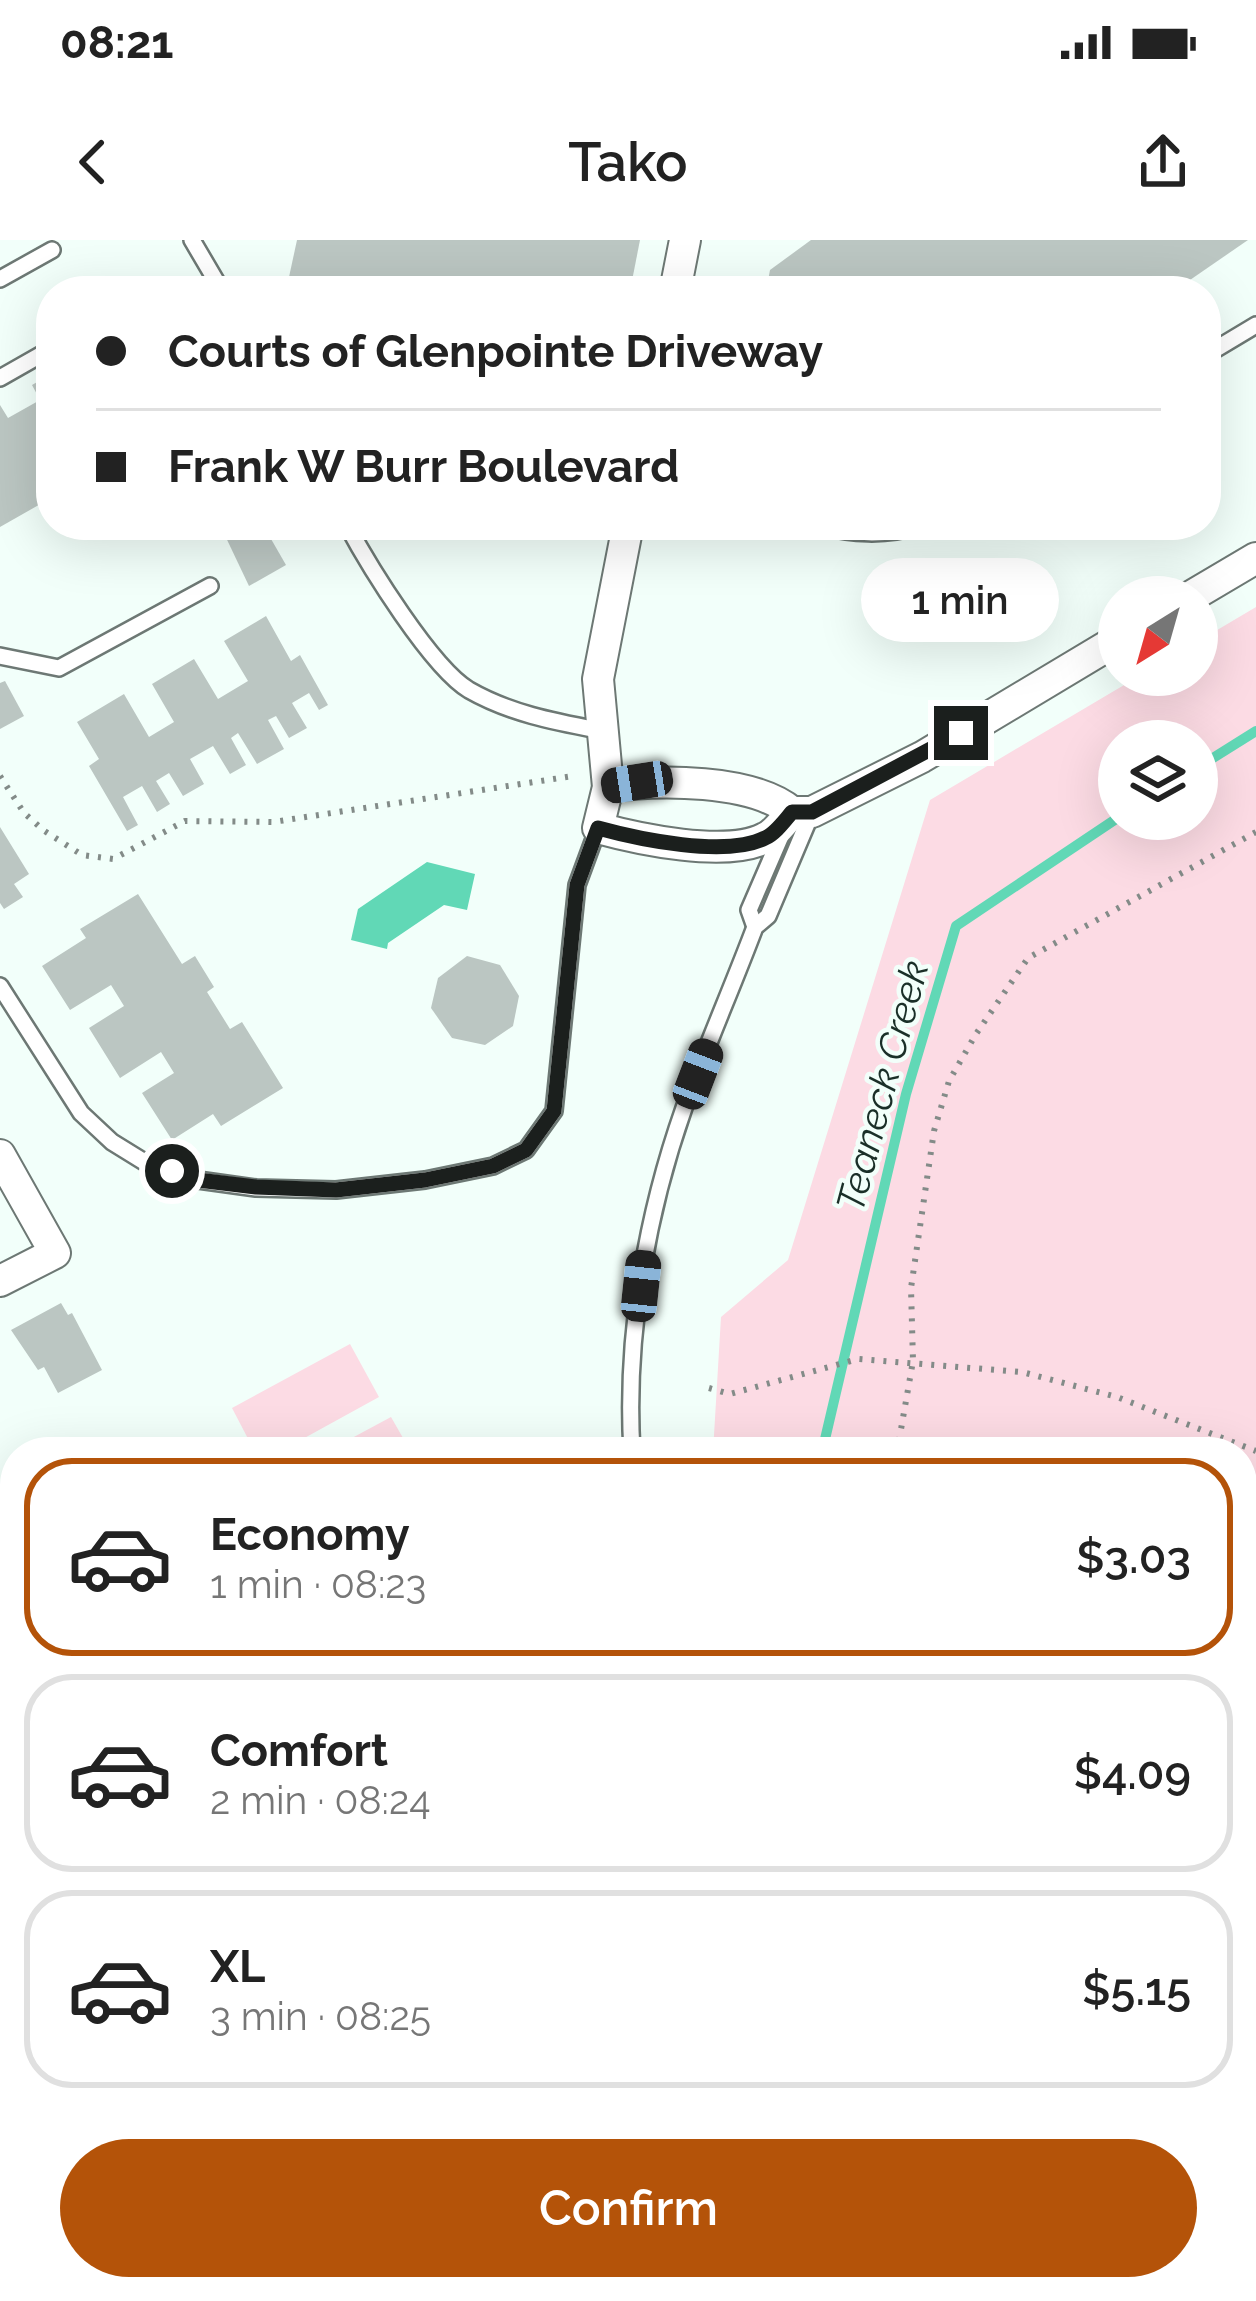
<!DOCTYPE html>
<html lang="en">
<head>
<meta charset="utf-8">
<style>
  body { margin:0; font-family:Raleway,sans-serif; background:#f2f2f2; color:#222; height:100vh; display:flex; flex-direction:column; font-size:45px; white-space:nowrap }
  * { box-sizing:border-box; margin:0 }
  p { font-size:39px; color:#767676 }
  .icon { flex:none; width:66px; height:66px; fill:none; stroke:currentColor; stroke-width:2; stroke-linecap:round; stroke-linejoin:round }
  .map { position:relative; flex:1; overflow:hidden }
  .sheet { position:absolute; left:0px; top:1197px; width:1257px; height:864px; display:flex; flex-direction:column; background:#fff; border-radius:48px 48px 0 0; box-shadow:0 12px 48px #0002 }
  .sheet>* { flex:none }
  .top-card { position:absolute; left:36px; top:36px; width:1185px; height:264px; border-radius:48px; box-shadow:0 12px 48px #0002; display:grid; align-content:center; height:264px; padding:0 60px; background:#fff }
  .needle { width:78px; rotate:217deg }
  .buttons { position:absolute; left:1098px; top:336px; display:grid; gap:24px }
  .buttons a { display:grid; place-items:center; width:120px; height:120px; border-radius:50%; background:#fff; box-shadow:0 12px 48px #0002; font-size:60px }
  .end { position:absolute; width:54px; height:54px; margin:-27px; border:15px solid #1b1f1d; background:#fff; box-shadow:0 0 0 6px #fff }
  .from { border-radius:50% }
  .bubble { position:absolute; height:84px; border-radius:42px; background:#fff; box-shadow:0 12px 48px #0002; font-size:39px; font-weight:600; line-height:84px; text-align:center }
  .car { position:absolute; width:36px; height:72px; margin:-36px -18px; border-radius:15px; box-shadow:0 0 9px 3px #0007; background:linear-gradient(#222 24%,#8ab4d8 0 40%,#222 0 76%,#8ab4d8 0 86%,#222 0) }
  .top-card b { display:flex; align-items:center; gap:42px; height:114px; font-size:45px }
  .top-card b+b { border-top:3px solid #e0e0e0 }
  .top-card i { width:30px; height:30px; background:#222 }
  ul { padding:21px 0 0; list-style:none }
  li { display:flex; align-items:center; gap:36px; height:198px; margin:0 24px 18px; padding:0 36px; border:6px solid #e0e0e0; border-radius:48px }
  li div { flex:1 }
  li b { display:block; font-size:45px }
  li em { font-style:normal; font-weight:600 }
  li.active { border-color:#b45309 }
  li>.icon { width:108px; height:108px; stroke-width:1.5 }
  .cta { display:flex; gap:24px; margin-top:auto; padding:24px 60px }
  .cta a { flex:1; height:138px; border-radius:72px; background:#b45309; color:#fff; font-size:48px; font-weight:600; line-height:138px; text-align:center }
  .status { display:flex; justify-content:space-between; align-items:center; height:84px; padding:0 60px; background:#fff; direction:ltr }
  .status svg { height:33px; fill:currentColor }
  header { display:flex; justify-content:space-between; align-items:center; height:156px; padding:0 60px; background:#fff; font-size:54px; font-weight:600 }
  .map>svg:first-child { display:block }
</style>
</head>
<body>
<div class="status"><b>08:21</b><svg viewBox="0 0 49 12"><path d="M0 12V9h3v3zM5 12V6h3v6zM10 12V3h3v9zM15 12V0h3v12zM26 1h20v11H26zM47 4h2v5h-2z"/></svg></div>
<header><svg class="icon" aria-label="back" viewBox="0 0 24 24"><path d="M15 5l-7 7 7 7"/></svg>Tako<svg class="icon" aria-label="share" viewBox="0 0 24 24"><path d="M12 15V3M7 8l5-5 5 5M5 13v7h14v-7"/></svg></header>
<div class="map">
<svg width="1256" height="2061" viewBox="0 0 1256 2061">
  <rect width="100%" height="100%" fill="#f2fffa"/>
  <g fill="#fcdbe4" fill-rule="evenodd">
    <path d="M 1256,367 L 1256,2061 L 254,2061 L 263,2046 L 1242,2046 L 1242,1212 L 713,1212 L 721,1077 L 788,1020 L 930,560 L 1141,435 L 1197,435 L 1197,402 ZM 1197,501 L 1197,579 L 1119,579 L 1119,501 Z"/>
    <path d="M 350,1104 L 379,1157 L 279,1212 L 255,1212 L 232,1168 Z"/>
    <path d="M 391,1177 L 411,1212 L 326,1212 Z"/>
  </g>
  <path fill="#61d8b6" d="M 427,622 L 475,634 L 467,670 L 444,665 L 388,703 L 387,709 L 351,700 L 358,669 Z"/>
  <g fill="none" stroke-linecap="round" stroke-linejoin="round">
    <g stroke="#61d8b6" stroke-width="10">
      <path d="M 1197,528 L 1256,491"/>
      <path d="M 822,1212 L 906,854 L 956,686 L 1119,577"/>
      <path d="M 365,2061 L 374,2046"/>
    </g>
  </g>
  <g fill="#bbc6c2">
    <path d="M 297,0 L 640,0 L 630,51 L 286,51 Z"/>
    <path d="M 811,0 L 1248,0 L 1174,51 L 766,51 L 770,30 Z"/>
    <path d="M 51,134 L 51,258 L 0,287 L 0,165 L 8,178 L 40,160 L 32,145 Z"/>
    <path d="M 220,285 L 263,285 L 286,325 L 249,346 Z"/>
    <path d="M 266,376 L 291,421 L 300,415 L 328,465 L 319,470 L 309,453 L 292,463 L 307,488 L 289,498 L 276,476 L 268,480 L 284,509 L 257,524 L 238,493 L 231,498 L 246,525 L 230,534 L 213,506 L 190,519 L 204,544 L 183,556 L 169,533 L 156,541 L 170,564 L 157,572 L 142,546 L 123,557 L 138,585 L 127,591 L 89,526 L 99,519 L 77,482 L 124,454 L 149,497 L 174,482 L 152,444 L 194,419 L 218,459 L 248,441 L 224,401 Z"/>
    <path d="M 5,441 L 24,476 L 0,489 L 0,443 Z"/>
    <path d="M 0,587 L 29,634 L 14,644 L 23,657 L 4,669 L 0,663 Z"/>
    <path d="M 138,654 L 182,724 L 195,716 L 214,747 L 207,752 L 230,789 L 242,782 L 283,848 L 221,886 L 213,874 L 172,900 L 142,853 L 174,833 L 161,812 L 120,838 L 89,788 L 124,766 L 111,745 L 70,770 L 42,726 L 86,698 L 80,689 Z"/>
    <path d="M 467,716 L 500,725 L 519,756 L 513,786 L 485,805 L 452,798 L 431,768 L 438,738 Z"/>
    <path d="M 61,1063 L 68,1075 L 72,1073 L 102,1130 L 58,1153 L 44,1127 L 38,1130 L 11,1090 Z"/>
    <path d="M 0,1366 L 15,1390 L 15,1425 L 2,1432 Z"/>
    <path d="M 15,1899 L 15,2001 L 0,2010 L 0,1908 Z"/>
  </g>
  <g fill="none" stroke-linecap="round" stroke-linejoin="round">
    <g stroke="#6d7874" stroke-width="20">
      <g id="lane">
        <path d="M 192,0 L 222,51"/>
        <path d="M 0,39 L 52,10"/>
        <path d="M 1206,115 L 1256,85"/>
        <path d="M 0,138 L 51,109"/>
        <path d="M 347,285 C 369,326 431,427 469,450 C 511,474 556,482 603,491"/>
        <path d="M 814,285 C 853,294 884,297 922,285"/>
        <path d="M 0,416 L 59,428 L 210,346"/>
        <path d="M 755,687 L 749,670 L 781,596"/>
        <path d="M 0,746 L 81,873 L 112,902 L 146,923 L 198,940 L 256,948 L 336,950 L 425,940 L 493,926 L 526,910 L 554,871 L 577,645 L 598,588"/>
        <path d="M 632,1212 C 625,1098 646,976 684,868 C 706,807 732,748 755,687 L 768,676 L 812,572"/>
        <path d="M 0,1757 L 15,1780"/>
        <path d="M 0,1854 L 15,1845"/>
        <path d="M 167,2061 L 176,2046"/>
      </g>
    </g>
    <g stroke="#6d7874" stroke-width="34">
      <g id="street">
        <path d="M 675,51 L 685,0"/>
        <path d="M 628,285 L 598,439 L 608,547 L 598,588 C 638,599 726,618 765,598 C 775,594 785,580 792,572"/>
        <path d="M 1190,357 L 1256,318"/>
        <path d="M 608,547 C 658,539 753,539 792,572 L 812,572 L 922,517 L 1119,399"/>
        <path d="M 0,915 L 55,1013 L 0,1041"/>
        <path d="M 0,1568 L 15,1559"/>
      </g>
    </g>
    <g stroke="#838b88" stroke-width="6" stroke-dasharray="3 9" stroke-linecap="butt">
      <path d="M 0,536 L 24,573 L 43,590 L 82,615 L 113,619 L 185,581 L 273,582 L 573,536"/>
      <path d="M 709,1148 L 730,1154 L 858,1119 L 1022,1132 L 1117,1157 L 1256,1211"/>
      <path d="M 897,1212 L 913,1121 L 911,1048 L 934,891 L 949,841 L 976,794 L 1028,718 L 1256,592"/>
      <path d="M 953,2046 L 1002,2061"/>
      <path d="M 422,2061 L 433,2046"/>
      <path d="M 762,2061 L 785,2046"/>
    </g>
    <use href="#lane" stroke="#fff" stroke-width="15"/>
    <use href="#street" stroke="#fff" stroke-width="30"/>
  </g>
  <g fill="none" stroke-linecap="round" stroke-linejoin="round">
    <path stroke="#1b1f1d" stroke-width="15" d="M 172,931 L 198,940 L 256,947 L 336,950 L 425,940 L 493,926 L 526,910 L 554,871 L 577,645 L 598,588 C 638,599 726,618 765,598 C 775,594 785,580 792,572 L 812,572 L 961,493"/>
  </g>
  <g text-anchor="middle" stroke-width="9" stroke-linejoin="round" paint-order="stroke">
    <g font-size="39" font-style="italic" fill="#1a2f28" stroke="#f2fffa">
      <text transform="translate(882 846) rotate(-75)" y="14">Teaneck Creek</text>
    </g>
  </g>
</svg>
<div class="buttons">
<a><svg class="needle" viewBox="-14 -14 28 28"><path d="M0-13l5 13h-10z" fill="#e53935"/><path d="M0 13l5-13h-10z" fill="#767676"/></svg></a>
<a><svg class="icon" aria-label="layers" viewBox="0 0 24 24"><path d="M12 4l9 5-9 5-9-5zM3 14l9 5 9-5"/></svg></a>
</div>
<i class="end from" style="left:172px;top:931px"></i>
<i class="end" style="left:961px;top:493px"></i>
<div class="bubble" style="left:861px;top:318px;width:198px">1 min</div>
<i class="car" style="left:637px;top:542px;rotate:261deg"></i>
<i class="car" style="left:698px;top:834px;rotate:21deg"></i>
<i class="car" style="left:641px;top:1046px;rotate:6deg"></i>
<div class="top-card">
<b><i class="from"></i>Courts of Glenpointe Driveway</b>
<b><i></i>Frank W Burr Boulevard</b>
</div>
<section class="sheet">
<ul>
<li class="active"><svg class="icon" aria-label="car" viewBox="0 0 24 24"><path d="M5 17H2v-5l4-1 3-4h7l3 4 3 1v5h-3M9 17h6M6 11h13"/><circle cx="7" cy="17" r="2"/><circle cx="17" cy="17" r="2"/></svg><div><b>Economy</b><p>1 min · 08:23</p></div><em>$3.03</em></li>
<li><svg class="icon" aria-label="car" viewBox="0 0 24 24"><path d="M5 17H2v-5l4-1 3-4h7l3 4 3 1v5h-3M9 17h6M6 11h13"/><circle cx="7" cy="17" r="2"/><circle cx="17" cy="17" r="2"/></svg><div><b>Comfort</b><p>2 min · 08:24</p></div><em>$4.09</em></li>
<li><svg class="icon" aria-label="car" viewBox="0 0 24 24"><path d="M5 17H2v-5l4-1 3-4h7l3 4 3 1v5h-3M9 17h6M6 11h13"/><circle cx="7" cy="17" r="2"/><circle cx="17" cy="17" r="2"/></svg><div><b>XL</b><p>3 min · 08:25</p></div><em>$5.15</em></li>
</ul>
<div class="cta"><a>Confirm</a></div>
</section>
</div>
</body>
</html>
